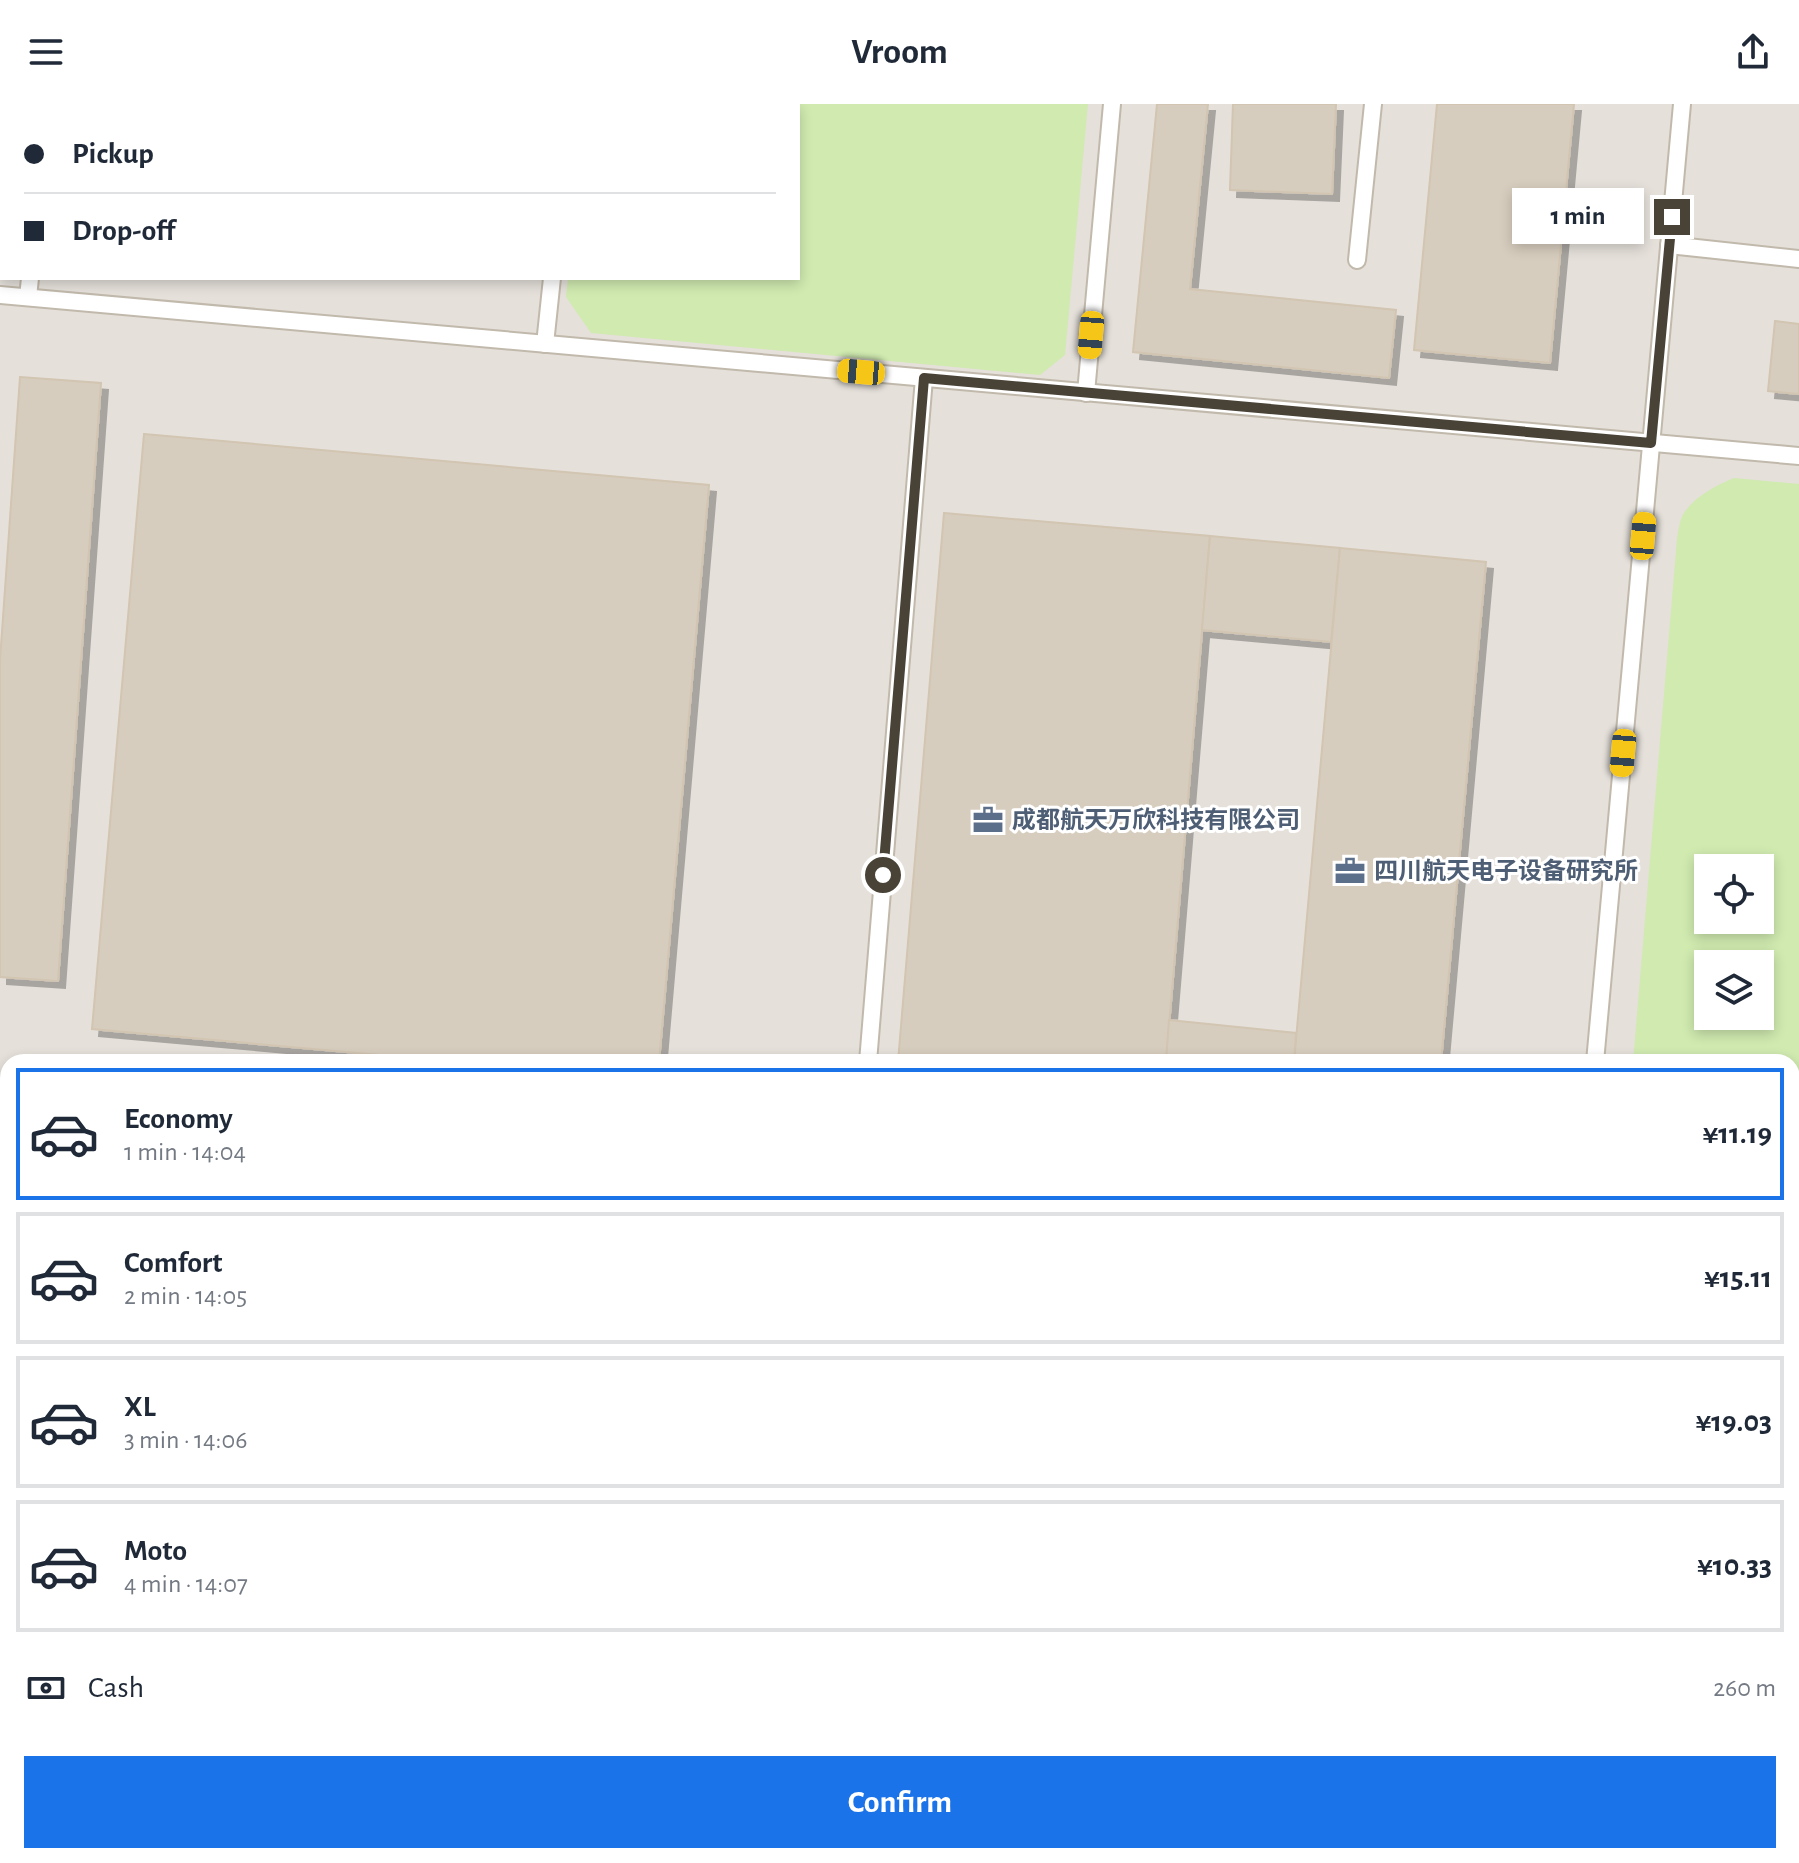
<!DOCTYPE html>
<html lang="en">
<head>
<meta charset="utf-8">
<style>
  body { margin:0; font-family:"Alegreya Sans","Noto Sans SC",sans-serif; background:#f6f6f7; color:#1f2937; height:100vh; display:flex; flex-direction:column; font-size:30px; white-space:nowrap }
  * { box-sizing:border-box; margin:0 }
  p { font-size:26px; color:#747a83 }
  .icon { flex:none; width:44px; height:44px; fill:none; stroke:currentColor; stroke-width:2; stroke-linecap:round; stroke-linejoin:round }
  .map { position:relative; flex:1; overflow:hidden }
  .side { position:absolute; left:0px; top:950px; width:1800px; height:810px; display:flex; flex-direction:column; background:#fff; border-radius:24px 24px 0 0; box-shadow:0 4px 12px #0003 }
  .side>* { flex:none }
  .top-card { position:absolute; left:0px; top:0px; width:800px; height:176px; box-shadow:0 4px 12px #0003; display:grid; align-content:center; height:176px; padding:0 24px; background:#fff }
  .controls { position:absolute; left:1694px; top:750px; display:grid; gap:16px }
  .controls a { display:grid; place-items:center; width:80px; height:80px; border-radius:0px; background:#fff; box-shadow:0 4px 12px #0003; font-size:40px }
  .end { position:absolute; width:36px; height:36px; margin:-18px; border:10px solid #494237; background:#fff; box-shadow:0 0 0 4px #fff }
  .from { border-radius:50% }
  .bubble { position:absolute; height:56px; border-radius:0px; background:#fff; box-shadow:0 4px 12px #0003; font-size:26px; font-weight:700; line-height:56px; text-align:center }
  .car { position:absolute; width:24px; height:48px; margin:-24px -12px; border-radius:10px; box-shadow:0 0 6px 2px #0007; background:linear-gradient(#f5c518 24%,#345 0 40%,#f5c518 0 76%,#345 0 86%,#f5c518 0) }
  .top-card b { display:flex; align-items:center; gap:28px; height:76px; font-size:30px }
  .top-card b+b { border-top:2px solid #e0e1e3 }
  .top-card i { width:20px; height:20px; background:#1f2937 }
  ul { padding:14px 0 0; list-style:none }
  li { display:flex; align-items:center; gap:24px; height:132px; margin:0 16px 12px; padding:0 8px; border:4px solid #e0e1e3; border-radius:0px }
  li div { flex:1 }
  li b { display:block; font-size:30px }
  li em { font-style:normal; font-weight:700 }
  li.on { border-color:#1a73e8 }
  li>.icon { width:72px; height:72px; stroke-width:1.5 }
  .pay { display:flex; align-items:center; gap:20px; height:88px; padding:0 24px; font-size:30px }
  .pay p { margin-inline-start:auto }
  .primary-button { display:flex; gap:16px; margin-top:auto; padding:16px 24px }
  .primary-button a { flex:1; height:92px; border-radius:0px; background:#1a73e8; color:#fff; font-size:32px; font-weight:700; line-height:92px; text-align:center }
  header { display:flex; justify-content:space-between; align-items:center; height:104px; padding:0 24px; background:#fff; font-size:36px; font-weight:700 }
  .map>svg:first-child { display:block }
</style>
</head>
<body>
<header><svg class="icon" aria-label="menu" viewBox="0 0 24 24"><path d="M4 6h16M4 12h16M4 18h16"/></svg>Vroom<svg class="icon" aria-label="share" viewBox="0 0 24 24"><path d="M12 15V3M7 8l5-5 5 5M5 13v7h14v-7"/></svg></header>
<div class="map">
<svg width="1799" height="1759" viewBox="0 0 1799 1759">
  <defs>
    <filter id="shadow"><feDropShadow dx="7" dy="7" stdDeviation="0" flood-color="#0004"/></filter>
  </defs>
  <rect width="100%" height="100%" fill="#f5f1e9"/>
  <path fill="#e5e0da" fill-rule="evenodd" d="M 0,0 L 1799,0 L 1799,1759 L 269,1759 L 269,1752 L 1792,1752 L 1792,958 L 8,958 L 8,1499 L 0,1498 ZM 2,2 L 798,2 L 798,174 L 2,174 ZM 1708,764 L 1760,764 L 1760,816 L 1708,816 ZM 1708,860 L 1760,860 L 1760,912 L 1708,912 Z"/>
  <path fill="#efe7d2" d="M 0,1498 L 8,1499 L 8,1752 L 269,1752 L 269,1759 L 0,1759 Z"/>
  <g fill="#d0eab0" fill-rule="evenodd">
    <path d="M 585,0 L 1088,0 L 1065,251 L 1040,271 L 591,229 L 566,193 L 568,174 L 798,174 L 798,2 L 585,2 Z"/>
    <path d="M 1734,374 L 1799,380 L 1799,1153 L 1792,1152 L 1792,958 L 1633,958 L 1677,435 C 1678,428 1679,421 1681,415 C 1688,396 1716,381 1734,374 ZM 1760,764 L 1760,816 L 1708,816 L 1708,764 ZM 1708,860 L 1760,860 L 1760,912 L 1708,912 Z"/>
  </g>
  <g fill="#d7cdbe" stroke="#d2c5b1" stroke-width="2" filter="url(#shadow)">
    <path d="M 91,0 L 513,0 L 512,2 L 91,2 Z"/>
    <path d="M 1157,0 L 1208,0 L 1190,185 L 1396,206 L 1389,274 L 1133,248 Z"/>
    <path d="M 1233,0 L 1336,0 L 1332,90 L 1230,86 Z"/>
    <path d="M 1437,0 L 1574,0 L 1550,259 L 1414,246 Z"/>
    <path d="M 1775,217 L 1799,220 L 1799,290 L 1768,287 Z"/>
    <path d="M 20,273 L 101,279 L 58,877 L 0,873 L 0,556 Z"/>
    <path d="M 144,330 L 709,381 L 659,958 L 458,958 L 92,925 Z"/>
    <path d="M 944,409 L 1210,432 L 1166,958 L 898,958 Z"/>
    <path d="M 1210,432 L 1340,444 L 1331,538 L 1202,526 Z"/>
    <path d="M 1340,444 L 1486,458 L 1441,958 L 1294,958 Z"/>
    <path d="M 1169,916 L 1296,929 L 1294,958 L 1166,958 Z"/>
    <rect x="160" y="1752" width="54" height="7"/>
    <path d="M 317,1752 L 405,1752 L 404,1759 L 316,1759 Z"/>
    <rect x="448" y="1752" width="88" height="7"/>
    <rect x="558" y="1752" width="76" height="7"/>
    <path d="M 1130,1752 L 1204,1752 L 1203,1759 L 1129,1759 Z"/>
    <path d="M 1341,1752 L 1438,1752 L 1437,1759 L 1341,1759 Z"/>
  </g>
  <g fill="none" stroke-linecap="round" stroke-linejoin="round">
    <g stroke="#c1b9ab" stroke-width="20">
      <g id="lane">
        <path d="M 45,2 L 45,0"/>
        <path d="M 568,2 L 568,0"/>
        <path d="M 1669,141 L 1799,155"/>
        <path d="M 1357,156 L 1373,0"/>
        <path d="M 0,191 L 1799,352"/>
        <path d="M 28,193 L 30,174"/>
        <path d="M 545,240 L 552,174"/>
        <path d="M 1086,289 L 1112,0"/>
        <path d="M 868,958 L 924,274"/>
        <path d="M 1595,958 L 1682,0"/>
        <path d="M 1792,1172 L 1799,1173"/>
        <path d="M 1082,1759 L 1083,1752"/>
        <path d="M 1522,1759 L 1523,1752"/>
      </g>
    </g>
    <use href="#lane" stroke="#fff" stroke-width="16"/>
  </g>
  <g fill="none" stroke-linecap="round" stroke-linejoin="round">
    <path stroke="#494237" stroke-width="10" d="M 883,771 L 924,274 L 1651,339 L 1672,113"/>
  </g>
  <defs>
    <g id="office-bare" transform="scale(2.4)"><path d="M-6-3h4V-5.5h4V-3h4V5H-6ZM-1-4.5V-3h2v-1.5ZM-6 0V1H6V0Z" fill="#5c6f8a" stroke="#fff" stroke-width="2.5" paint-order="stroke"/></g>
  </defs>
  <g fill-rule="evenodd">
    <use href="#office-bare" x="988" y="716"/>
    <use href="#office-bare" x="1350" y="767"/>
  </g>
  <g text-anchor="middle" stroke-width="6" stroke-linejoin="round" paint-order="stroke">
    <g font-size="24" font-weight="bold" fill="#4e5e75" stroke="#fff" text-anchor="start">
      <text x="1012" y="724">成都航天万欣科技有限公司</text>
      <text x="1374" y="775">四川航天电子设备研究所</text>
    </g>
  </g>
</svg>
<div class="controls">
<a><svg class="icon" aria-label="locate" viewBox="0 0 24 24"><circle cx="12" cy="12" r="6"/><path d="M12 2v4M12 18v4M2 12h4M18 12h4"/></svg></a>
<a><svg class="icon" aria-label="layers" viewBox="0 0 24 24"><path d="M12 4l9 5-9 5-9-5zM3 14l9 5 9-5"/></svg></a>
</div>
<i class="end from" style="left:883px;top:771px"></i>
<i class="end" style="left:1672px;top:113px"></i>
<div class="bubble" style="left:1512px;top:84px;width:132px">1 min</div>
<i class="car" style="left:1091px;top:231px;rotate:185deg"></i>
<i class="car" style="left:861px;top:268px;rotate:275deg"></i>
<i class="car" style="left:1643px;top:432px;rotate:5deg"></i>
<i class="car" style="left:1623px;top:649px;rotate:185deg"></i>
<div class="top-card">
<b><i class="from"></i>Pickup</b>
<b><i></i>Drop-off</b>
</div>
<section class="side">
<ul>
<li class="on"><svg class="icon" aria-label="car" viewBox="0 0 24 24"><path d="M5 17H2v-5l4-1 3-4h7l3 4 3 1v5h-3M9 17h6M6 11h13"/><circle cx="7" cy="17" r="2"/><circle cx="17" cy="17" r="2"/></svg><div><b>Economy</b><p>1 min · 14:04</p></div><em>¥11.19</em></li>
<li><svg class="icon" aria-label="car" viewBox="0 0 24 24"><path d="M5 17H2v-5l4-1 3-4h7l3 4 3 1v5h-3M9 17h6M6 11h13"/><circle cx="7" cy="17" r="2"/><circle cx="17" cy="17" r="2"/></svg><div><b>Comfort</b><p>2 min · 14:05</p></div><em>¥15.11</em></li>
<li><svg class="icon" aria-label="car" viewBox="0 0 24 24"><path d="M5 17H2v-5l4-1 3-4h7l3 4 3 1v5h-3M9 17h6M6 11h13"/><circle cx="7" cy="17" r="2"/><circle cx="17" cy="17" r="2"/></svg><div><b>XL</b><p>3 min · 14:06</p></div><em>¥19.03</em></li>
<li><svg class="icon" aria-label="car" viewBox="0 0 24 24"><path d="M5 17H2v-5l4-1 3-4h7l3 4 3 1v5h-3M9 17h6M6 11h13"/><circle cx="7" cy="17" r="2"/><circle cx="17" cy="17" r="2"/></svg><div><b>Moto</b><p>4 min · 14:07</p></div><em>¥10.33</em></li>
</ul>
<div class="pay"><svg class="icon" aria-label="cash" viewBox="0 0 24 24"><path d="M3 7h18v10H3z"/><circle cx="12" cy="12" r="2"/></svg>Cash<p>260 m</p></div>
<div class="primary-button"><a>Confirm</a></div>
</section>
</div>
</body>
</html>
